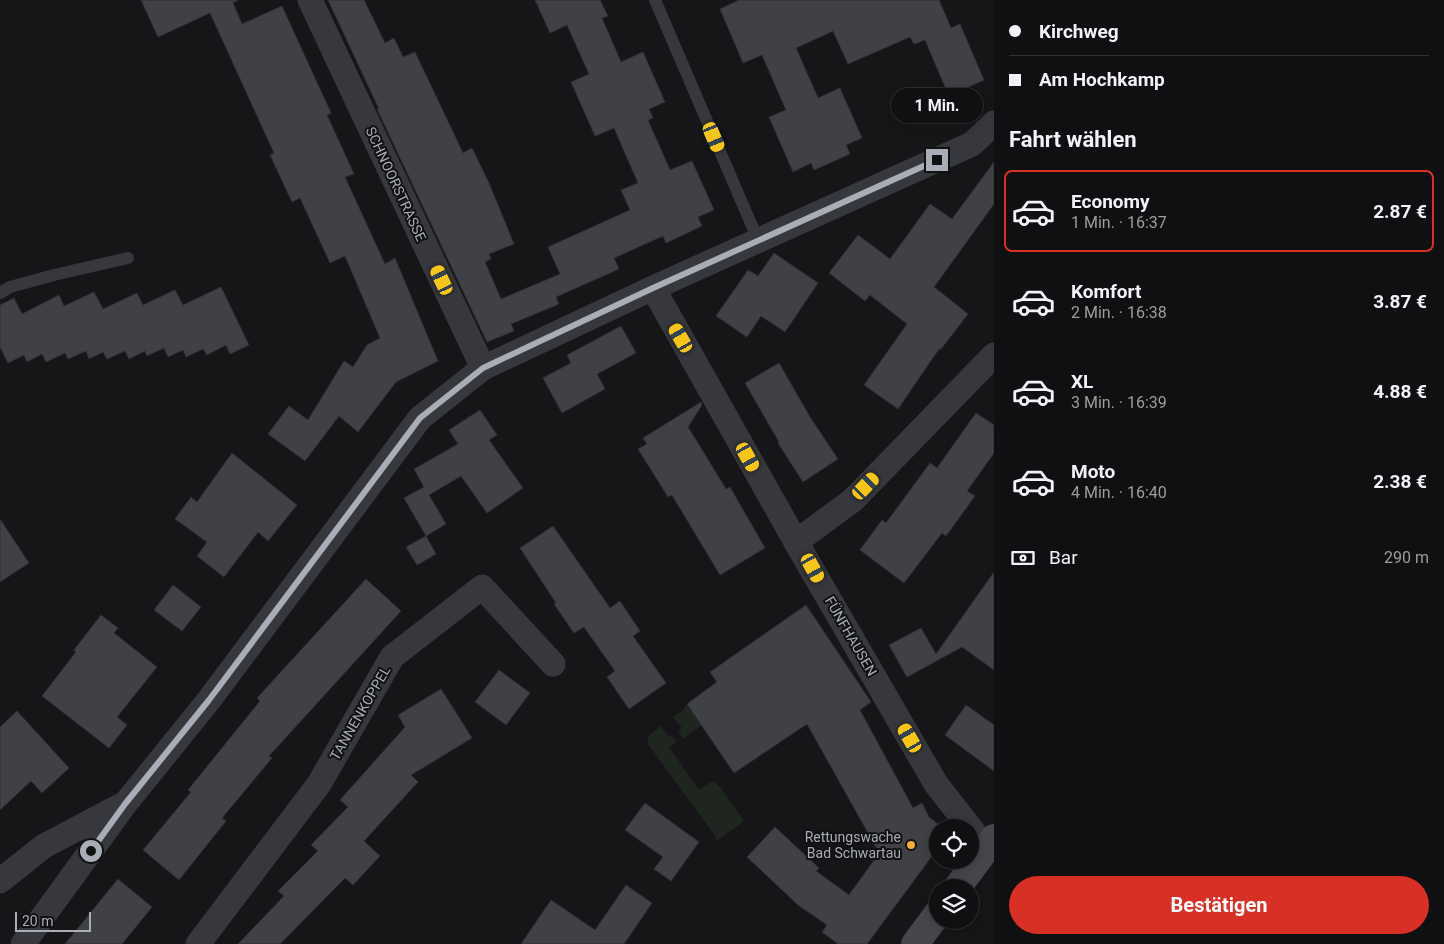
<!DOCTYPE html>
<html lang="de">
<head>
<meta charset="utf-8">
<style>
  body { margin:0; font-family:Roboto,sans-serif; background:#1e1e20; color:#f1f3f6; height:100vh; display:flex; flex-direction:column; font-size:19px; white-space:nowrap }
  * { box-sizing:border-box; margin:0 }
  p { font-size:16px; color:#9c9d9f }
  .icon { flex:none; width:28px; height:28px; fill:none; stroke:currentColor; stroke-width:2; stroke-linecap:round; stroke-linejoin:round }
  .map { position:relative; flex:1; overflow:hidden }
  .sheet { display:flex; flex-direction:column; background:#101012; width:450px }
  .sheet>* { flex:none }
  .hud { display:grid; align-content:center; height:110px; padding:0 15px; background:#101012 }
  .fabs { position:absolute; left:929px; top:819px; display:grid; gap:10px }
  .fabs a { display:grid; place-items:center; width:50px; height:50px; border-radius:50%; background:#101012; box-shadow:0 2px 12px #0003,0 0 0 1px #303032; font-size:25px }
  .scale { position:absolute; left:15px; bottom:12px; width:76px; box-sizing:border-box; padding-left:5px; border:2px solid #a8adb8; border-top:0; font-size:14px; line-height:18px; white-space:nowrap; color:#a8adb8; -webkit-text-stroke:4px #111113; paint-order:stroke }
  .end { position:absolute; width:22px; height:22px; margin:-11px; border:6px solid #a8adb8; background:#111; box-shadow:0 0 0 2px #111 }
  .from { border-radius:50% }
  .bubble { position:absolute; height:35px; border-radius:18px; background:#101012; box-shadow:0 2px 12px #0003,0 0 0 1px #303032; font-size:16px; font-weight:700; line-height:35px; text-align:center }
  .car { position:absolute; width:15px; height:30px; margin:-15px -8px; border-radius:6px; box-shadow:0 0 4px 1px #0007; background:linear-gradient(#f5c518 24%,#345 0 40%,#f5c518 0 76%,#345 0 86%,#f5c518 0) }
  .hud b { display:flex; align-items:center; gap:18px; height:48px; font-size:19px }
  .hud b+b { border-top:1px solid #303032 }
  .hud i { width:12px; height:12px; background:#f1f3f6 }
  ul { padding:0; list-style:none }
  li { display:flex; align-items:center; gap:15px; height:82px; margin:0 10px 8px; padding:0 5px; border:2px solid transparent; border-radius:8px }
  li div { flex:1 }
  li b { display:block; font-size:19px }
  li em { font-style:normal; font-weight:700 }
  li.selected { border-color:#d93025 }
  li>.icon { width:45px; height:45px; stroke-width:1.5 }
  h2 { padding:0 15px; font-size:22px; line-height:60px }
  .pay { display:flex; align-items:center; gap:12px; height:55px; padding:0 15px; font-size:19px }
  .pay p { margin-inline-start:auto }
  .button { display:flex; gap:10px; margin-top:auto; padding:10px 15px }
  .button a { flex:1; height:58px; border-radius:30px; background:#d93025; color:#fff; font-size:20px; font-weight:700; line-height:58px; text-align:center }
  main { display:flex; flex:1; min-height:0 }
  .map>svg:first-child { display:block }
</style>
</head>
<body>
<main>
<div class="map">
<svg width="994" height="944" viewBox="0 0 994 944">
  <rect width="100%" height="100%" fill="#161618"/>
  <g fill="#1e261f">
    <path d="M 687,704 L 702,725 L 683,739 L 678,731 L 682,728 L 673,717 L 682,711 Z"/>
    <path d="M 661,726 L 669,737 L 672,735 L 677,742 L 669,747 L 699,790 L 713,781 L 721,788 L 744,821 L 715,842 L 716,837 L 648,744 L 648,736 Z"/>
  </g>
  <g fill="#404145" stroke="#303034">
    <path d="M 141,0 L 238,0 L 233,3 L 242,24 L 282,6 L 331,113 L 327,115 L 354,174 L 345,177 L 385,264 L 395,258 L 438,361 L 396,382 L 358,432 L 339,416 L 305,461 L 268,434 L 289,406 L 308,420 L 344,361 L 353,367 L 367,345 L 380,338 L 345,256 L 330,263 L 300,198 L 292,202 L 270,155 L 274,153 L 210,13 L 158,37 Z"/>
    <path d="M 328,0 L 364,0 L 385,43 L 394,38 L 403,57 L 415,52 L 463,153 L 472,148 L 489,183 L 514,244 L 489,254 L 491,259 L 485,262 L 501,299 L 560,274 L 548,247 L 630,210 L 621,190 L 638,183 L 614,128 L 595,136 L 571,82 L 589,74 L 567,25 L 550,33 L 535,0 L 600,0 L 608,16 L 602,18 L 621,62 L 643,52 L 665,102 L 649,109 L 653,118 L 648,120 L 670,170 L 692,161 L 714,210 L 698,217 L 702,226 L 666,243 L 663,236 L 614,258 L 619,269 L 556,297 L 559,304 L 511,324 L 514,331 L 487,342 L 377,109 L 379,109 Z"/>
    <path d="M 739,0 L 939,0 L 951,28 L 960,24 L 984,80 L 949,96 L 925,40 L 914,44 L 910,37 L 848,64 L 833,31 L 796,48 L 818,98 L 840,88 L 862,138 L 846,145 L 850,154 L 814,170 L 811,163 L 793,172 L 769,117 L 786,110 L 762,55 L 743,63 L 720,9 Z"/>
    <path d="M 994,162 L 994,204 L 934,287 L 968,314 L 941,349 L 939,349 L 898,409 L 864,385 L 907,324 L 870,295 L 865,301 L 829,273 L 858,235 L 890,259 L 930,204 L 952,219 Z"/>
    <path d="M 774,253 L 818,283 L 785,332 L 761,316 L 747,337 L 716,316 L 748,270 L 758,276 Z"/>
    <path d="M 221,287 L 249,345 L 230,354 L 226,345 L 207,355 L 203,349 L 186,357 L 183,350 L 168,357 L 164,348 L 147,356 L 145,351 L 129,359 L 125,351 L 107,359 L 103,352 L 89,359 L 86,351 L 68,359 L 65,353 L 46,362 L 42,354 L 27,362 L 24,355 L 8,363 L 0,347 L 0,305 L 14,298 L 22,314 L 59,295 L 64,306 L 94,292 L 103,309 L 137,293 L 143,305 L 175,290 L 183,305 Z"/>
    <path d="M 621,326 L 636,353 L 597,374 L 605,389 L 562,413 L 543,378 L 571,363 L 567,355 Z"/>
    <path d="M 779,363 L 810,417 L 838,459 L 803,482 L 778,443 L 779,442 L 745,383 Z"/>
    <path d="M 701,402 L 702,405 L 688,427 L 726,489 L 730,487 L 765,548 L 720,575 L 672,495 L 668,497 L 638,449 L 647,444 L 643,438 Z"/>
    <path d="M 480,410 L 497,435 L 489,440 L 523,488 L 487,513 L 461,476 L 429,495 L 446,524 L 426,536 L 404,498 L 424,487 L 414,469 L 458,444 L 449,430 Z"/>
    <path d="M 976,413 L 994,425 L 994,453 L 967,491 L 975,496 L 946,536 L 942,533 L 904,583 L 860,550 L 882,520 L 886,523 L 930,463 L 937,468 Z"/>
    <path d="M 232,453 L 297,505 L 268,541 L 258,532 L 224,577 L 197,556 L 207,542 L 175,519 L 191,497 L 197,502 Z"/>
    <path d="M 0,519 L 29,563 L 0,582 Z"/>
    <path d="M 553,526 L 610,608 L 620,601 L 640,631 L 633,636 L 666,683 L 629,709 L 607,677 L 615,671 L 584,627 L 574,633 L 554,604 L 556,603 L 520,548 Z"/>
    <path d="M 426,536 L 436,554 L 417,565 L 406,547 Z"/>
    <path d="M 994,572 L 994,670 L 962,647 L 907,677 L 889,645 L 921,628 L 936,654 Z"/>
    <path d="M 366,579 L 401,611 L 269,756 L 272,758 L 222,818 L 226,821 L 179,880 L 143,850 L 191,792 L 188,790 L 260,701 L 257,698 Z"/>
    <path d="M 173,585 L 201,607 L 182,631 L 154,610 Z"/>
    <path d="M 806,605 L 871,702 L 860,710 L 913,808 L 922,803 L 929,817 L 938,824 L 938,848 L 867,944 L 838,944 L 822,932 L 827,925 L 798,905 L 747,857 L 775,827 L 819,868 L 816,871 L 849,895 L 880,852 L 877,849 L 807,724 L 734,773 L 687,704 L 717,682 L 710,672 Z"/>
    <path d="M 101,615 L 118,628 L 114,633 L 157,667 L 117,717 L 127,725 L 109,748 L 42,696 L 76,652 L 74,650 Z"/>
    <path d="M 499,670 L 530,693 L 506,725 L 475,702 Z"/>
    <path d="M 441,689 L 472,738 L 411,775 L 418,782 L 364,841 L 380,856 L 353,885 L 345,878 L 280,944 L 238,944 L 284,896 L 278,891 L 318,851 L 311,845 L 348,807 L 340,800 L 405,727 L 398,715 Z"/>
    <path d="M 966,705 L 994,725 L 994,771 L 945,735 Z"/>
    <path d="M 17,711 L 69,768 L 42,793 L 31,781 L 0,810 L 0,727 Z"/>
    <path d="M 645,803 L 699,842 L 671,881 L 654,869 L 663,857 L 625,830 Z"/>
    <path d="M 118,879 L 152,907 L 122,944 L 65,944 Z"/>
    <path d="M 626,885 L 652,903 L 624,944 L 521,944 L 551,900 L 595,930 Z"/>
  </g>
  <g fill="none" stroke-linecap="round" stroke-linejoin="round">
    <g stroke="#37383d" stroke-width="12">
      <path d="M 655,0 L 758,240"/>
      <path d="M 0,293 L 10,287 L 54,275 L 128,258"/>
    </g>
    <g stroke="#37383d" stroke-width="25">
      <path d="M 310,0 L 483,368"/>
      <path d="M 653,288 L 796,542 L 936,784 L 986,848"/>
      <path d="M 796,542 L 853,500 L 994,355"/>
      <path d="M 0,881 L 44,846 L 120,806"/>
      <path d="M 23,944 L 125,804 L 209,700 L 420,418 L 483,368 L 653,288 L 972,144 L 994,123"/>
      <path d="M 198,944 L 319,784 L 392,657 L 482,587 L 553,664"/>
    </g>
    <g stroke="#45474d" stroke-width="28">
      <path d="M 957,888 L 994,838"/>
      <path d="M 915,944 L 938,913"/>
    </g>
  </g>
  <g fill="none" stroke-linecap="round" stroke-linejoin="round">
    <path stroke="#a8adb8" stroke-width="6" d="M 91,851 L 125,804 L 209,700 L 420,418 L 483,368 L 653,288 L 937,160"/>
  </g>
  <circle fill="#f2b134" stroke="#111113" stroke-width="2" cx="911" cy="845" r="5"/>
  <g text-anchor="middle" stroke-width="4" stroke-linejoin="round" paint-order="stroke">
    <g font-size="14" fill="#a8adb8" stroke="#111113">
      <text transform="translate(396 184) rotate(65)" y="5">SCHNOORSTRASSE</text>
      <text transform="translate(851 636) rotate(60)" y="5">FÜNFHAUSEN</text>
      <text transform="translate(360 713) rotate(-60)" y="5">TANNENKOPPEL</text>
    </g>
    <g font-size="14" fill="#a8adb8" stroke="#111113" text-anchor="end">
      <text x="901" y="842">Rettungswache<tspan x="901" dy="16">Bad Schwartau</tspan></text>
    </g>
  </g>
</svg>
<div class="fabs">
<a><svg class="icon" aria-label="locate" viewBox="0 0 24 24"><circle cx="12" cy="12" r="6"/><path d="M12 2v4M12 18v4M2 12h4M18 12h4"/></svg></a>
<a><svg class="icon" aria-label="layers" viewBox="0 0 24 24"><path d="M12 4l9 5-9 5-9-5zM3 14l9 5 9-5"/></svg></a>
</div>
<div class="scale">20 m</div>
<i class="end from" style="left:91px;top:851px"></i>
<i class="end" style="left:937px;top:160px"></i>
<div class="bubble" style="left:891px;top:88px;width:92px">1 Min.</div>
<i class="car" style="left:714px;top:137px;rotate:157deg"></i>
<i class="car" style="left:442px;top:280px;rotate:335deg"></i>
<i class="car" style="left:681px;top:338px;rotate:330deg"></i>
<i class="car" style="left:748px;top:457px;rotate:151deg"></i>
<i class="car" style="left:866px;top:486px;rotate:44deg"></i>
<i class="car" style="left:813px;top:568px;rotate:151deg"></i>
<i class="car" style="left:910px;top:738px;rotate:330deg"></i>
</div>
<section class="sheet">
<div class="hud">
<b><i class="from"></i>Kirchweg</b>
<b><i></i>Am Hochkamp</b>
</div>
<h2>Fahrt wählen</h2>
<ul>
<li class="selected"><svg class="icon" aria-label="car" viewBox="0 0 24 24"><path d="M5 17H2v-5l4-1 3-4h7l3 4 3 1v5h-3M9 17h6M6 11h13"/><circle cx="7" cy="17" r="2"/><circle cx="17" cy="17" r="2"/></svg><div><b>Economy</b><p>1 Min. · 16:37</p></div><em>2.87 €</em></li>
<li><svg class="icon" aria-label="car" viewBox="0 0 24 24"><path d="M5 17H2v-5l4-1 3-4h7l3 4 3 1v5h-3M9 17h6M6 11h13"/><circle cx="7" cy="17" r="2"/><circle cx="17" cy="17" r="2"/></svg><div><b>Komfort</b><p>2 Min. · 16:38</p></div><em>3.87 €</em></li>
<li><svg class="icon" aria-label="car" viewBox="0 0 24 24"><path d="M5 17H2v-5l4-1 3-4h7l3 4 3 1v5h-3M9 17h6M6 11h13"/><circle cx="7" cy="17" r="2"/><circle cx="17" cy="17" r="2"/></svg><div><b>XL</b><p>3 Min. · 16:39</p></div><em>4.88 €</em></li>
<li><svg class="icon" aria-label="car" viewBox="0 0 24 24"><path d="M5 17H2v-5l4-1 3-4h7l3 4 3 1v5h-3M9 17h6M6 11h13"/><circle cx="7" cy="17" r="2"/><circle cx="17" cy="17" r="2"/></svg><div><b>Moto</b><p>4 Min. · 16:40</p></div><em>2.38 €</em></li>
</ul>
<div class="pay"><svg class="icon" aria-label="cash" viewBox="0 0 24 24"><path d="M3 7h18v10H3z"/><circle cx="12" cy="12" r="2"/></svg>Bar<p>290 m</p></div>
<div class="button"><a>Bestätigen</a></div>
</section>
</main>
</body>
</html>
